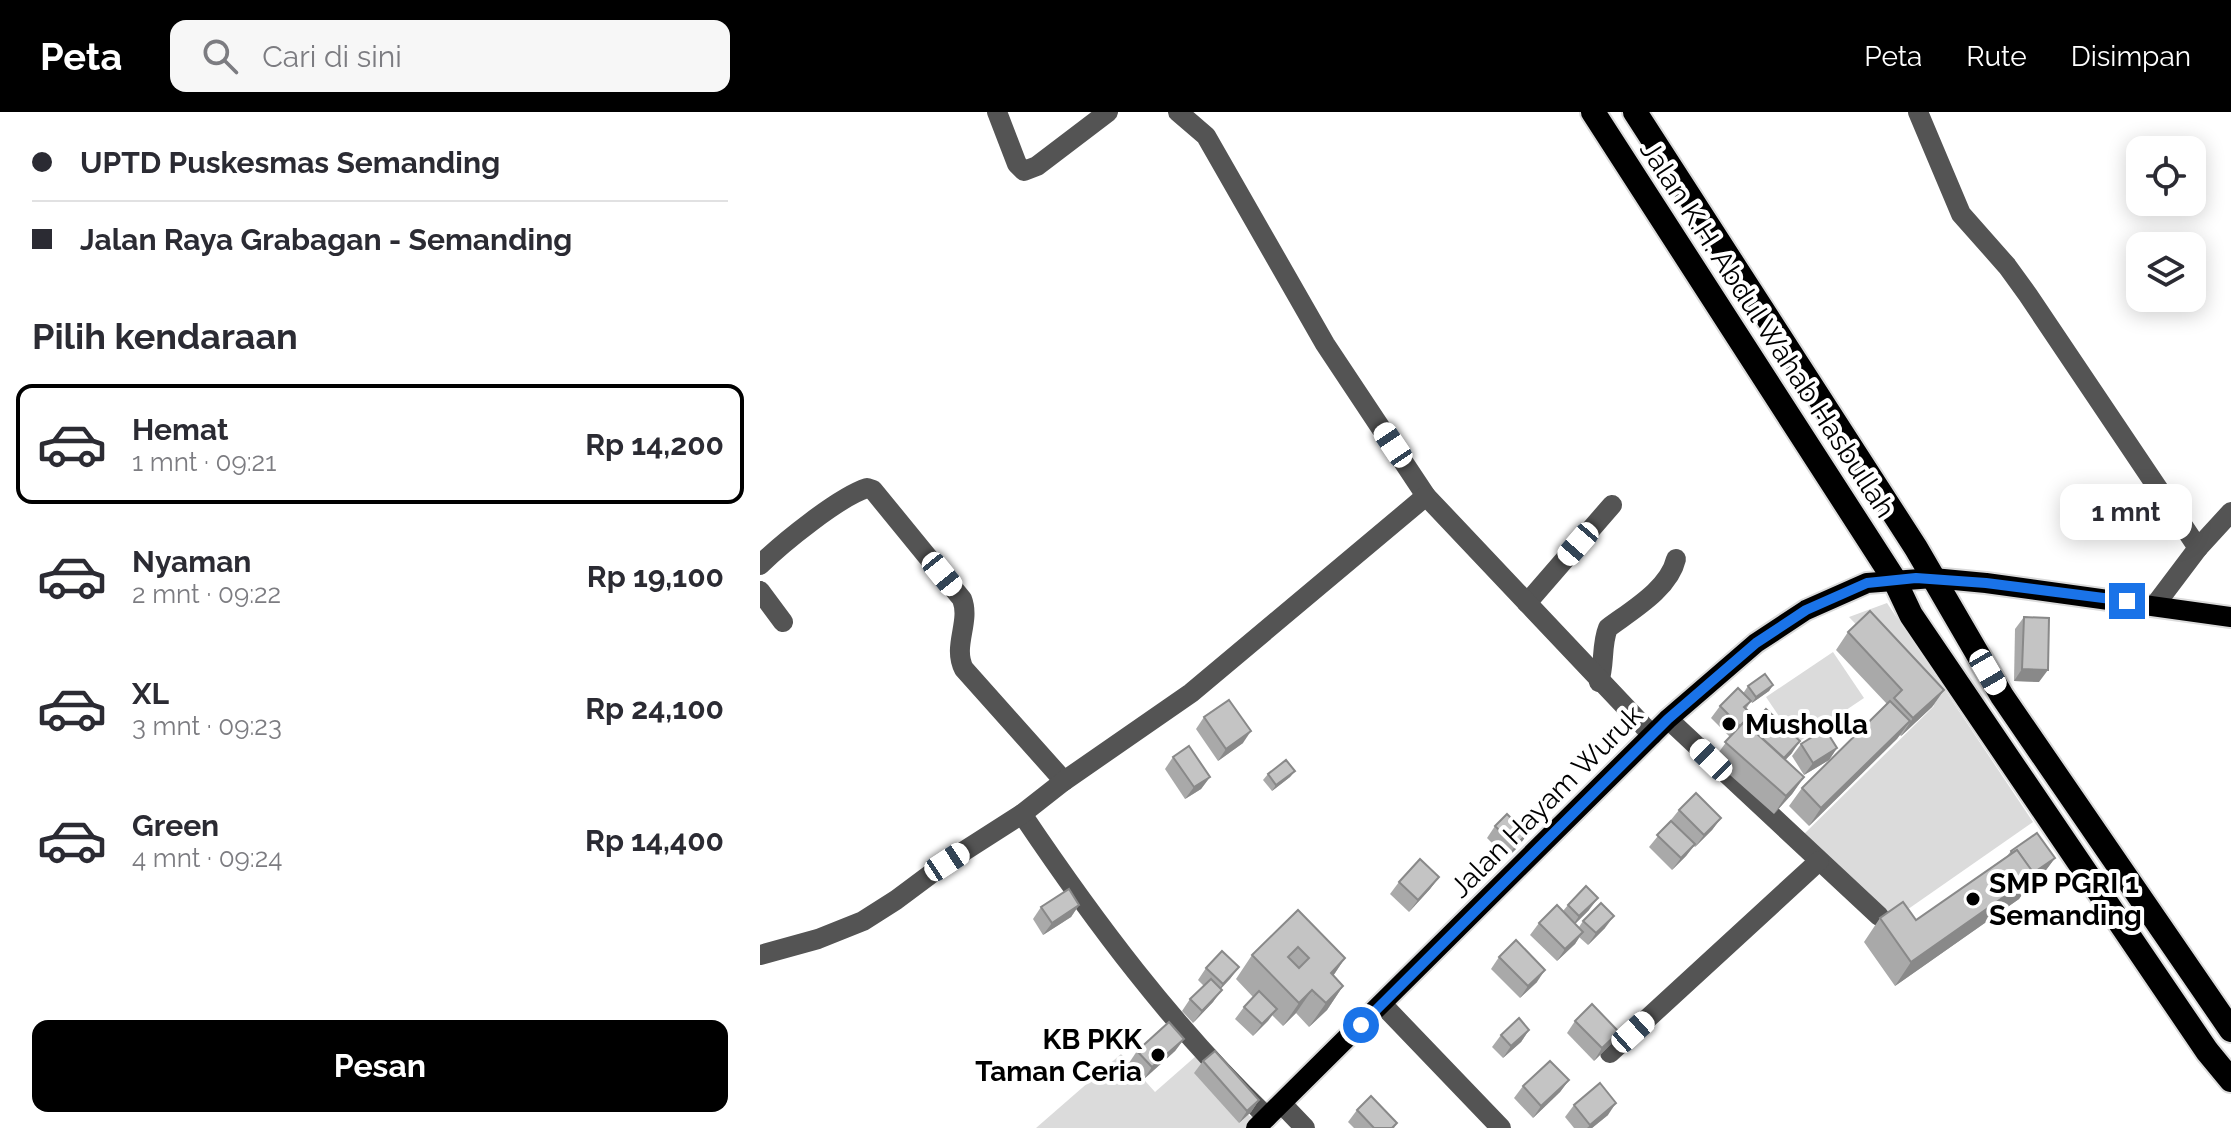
<!DOCTYPE html>
<html lang="id">
<head>
<meta charset="utf-8">
<style>
  body { margin:0; font-family:Raleway,sans-serif; background:#f7f7f7; color:#2b2b33; height:100vh; display:flex; flex-direction:column; font-size:30px; white-space:nowrap }
  * { box-sizing:border-box; margin:0 }
  p { font-size:26px; color:#7c7c81 }
  .icon { flex:none; width:44px; height:44px; fill:none; stroke:currentColor; stroke-width:2; stroke-linecap:round; stroke-linejoin:round }
  .map { position:relative; flex:1; overflow:hidden }
  .sheet { display:flex; flex-direction:column; background:#fff; width:760px }
  .sheet>* { flex:none }
  .top-card { display:grid; align-content:center; height:176px; padding:0 32px; background:#fff }
  .fabs { position:absolute; left:1366px; top:24px; display:grid; gap:16px }
  .fabs a { display:grid; place-items:center; width:80px; height:80px; border-radius:16px; background:#fff; box-shadow:0 4px 20px #0003; font-size:40px }
  .end { position:absolute; width:36px; height:36px; margin:-18px; border:10px solid #1a73e8; background:#fff; box-shadow:0 0 0 4px #fff }
  .from { border-radius:50% }
  .bubble { position:absolute; height:56px; border-radius:16px; background:#fff; box-shadow:0 4px 20px #0003; font-size:26px; font-weight:700; line-height:56px; text-align:center }
  .car { position:absolute; width:24px; height:48px; margin:-24px -12px; border-radius:10px; box-shadow:0 0 6px 2px #0007; background:linear-gradient(#fff 24%,#345 0 40%,#fff 0 76%,#345 0 86%,#fff 0) }
  .top-card b { display:flex; align-items:center; gap:28px; height:76px; font-size:30px }
  .top-card b+b { border-top:2px solid #e1e1e2 }
  .top-card i { width:20px; height:20px; background:#2b2b33 }
  ul { padding:0; list-style:none }
  li { display:flex; align-items:center; gap:24px; height:120px; margin:0 16px 12px; padding:0 16px; border:4px solid transparent; border-radius:16px }
  li div { flex:1 }
  li b { display:block; font-size:30px }
  li em { font-style:normal; font-weight:700 }
  li.selected { border-color:#000 }
  li>.icon { width:72px; height:72px; stroke-width:1.5 }
  h2 { padding:0 32px; font-size:36px; line-height:96px }
  .button { display:flex; gap:16px; margin-top:auto; padding:16px 32px }
  .button a { flex:1; height:92px; border-radius:16px; background:#000; color:#fff; font-size:32px; font-weight:700; line-height:92px; text-align:center }
  header { display:flex; align-items:center; gap:48px; box-sizing:border-box; height:112px; padding:0 40px; background:#000; color:#fff }
  header strong { font-size:38px }
  nav { display:flex; gap:44px; margin-inline-start:auto; font-size:28px }
  .search { width:560px; height:72px; background:#f7f7f7; display:flex; align-items:center; gap:20px; box-sizing:border-box; padding:0 28px; border-radius:16px; color:#7c7c81; font-size:30px }
  main { display:flex; flex:1; min-height:0 }
  .map>svg:first-child { display:block }
</style>
</head>
<body>
<header>
<strong>Peta</strong>
<div class="search"><svg class="icon" aria-label="search" viewBox="0 0 24 24"><circle cx="10" cy="10" r="6"/><path d="M15 15l6 6"/></svg>Cari di sini</div>
<nav><a>Peta</a><a>Rute</a><a>Disimpan</a></nav>
</header>
<main>
<section class="sheet">
<div class="top-card">
<b><i class="from"></i>UPTD Puskesmas Semanding</b>
<b><i></i>Jalan Raya Grabagan - Semanding</b>
</div>
<h2>Pilih kendaraan</h2>
<ul>
<li class="selected"><svg class="icon" aria-label="car" viewBox="0 0 24 24"><path d="M5 17H2v-5l4-1 3-4h7l3 4 3 1v5h-3M9 17h6M6 11h13"/><circle cx="7" cy="17" r="2"/><circle cx="17" cy="17" r="2"/></svg><div><b>Hemat</b><p>1 mnt · 09:21</p></div><em>Rp 14,200</em></li>
<li><svg class="icon" aria-label="car" viewBox="0 0 24 24"><path d="M5 17H2v-5l4-1 3-4h7l3 4 3 1v5h-3M9 17h6M6 11h13"/><circle cx="7" cy="17" r="2"/><circle cx="17" cy="17" r="2"/></svg><div><b>Nyaman</b><p>2 mnt · 09:22</p></div><em>Rp 19,100</em></li>
<li><svg class="icon" aria-label="car" viewBox="0 0 24 24"><path d="M5 17H2v-5l4-1 3-4h7l3 4 3 1v5h-3M9 17h6M6 11h13"/><circle cx="7" cy="17" r="2"/><circle cx="17" cy="17" r="2"/></svg><div><b>XL</b><p>3 mnt · 09:23</p></div><em>Rp 24,100</em></li>
<li><svg class="icon" aria-label="car" viewBox="0 0 24 24"><path d="M5 17H2v-5l4-1 3-4h7l3 4 3 1v5h-3M9 17h6M6 11h13"/><circle cx="7" cy="17" r="2"/><circle cx="17" cy="17" r="2"/></svg><div><b>Green</b><p>4 mnt · 09:24</p></div><em>Rp 14,400</em></li>
</ul>
<div class="button"><a>Pesan</a></div>
</section>
<div class="map">
<svg width="1471" height="1016" viewBox="0 0 1471 1016">
  <rect width="100%" height="100%" fill="#fff"/>
  <g fill="#dbdbdb">
    <path d="M 1127,491 L 1273,710 L 1131,809 L 1039,727 L 1174,594 L 1089,505 Z"/>
    <path d="M 1073,540 L 1104,586 L 1037,631 L 1006,585 Z"/>
    <path d="M 361,942 L 395,980 L 436,944 L 495,1010 L 489,1016 L 276,1016 Z"/>
  </g>
  <g fill="none" stroke-linecap="round" stroke-linejoin="round">
    <g stroke="#dbdbdb" stroke-width="24">
      <path id="major" d="M 496,1016 L 908,607 L 996,531 L 1046,498 L 1107,471 L 1173,466 L 1226,471 L 1471,505"/>
    </g>
    <g stroke="#dbdbdb" stroke-width="28">
      <g id="highway">
        <path d="M 833,0 L 1134,467 L 1151,503 L 1447,939 L 1471,968"/>
        <path d="M 875,0 L 1156,436 L 1242,584 L 1471,918"/>
      </g>
    </g>
    <g stroke="#545454" stroke-width="20">
      <path d="M 237,0 L 257,52 L 264,59 L 277,54 L 348,0"/>
      <path d="M 418,0 L 446,24 L 565,232 L 666,384"/>
      <path d="M 1158,0 L 1201,102 L 1247,154 L 1268,183 L 1438,436"/>
      <path d="M 0,453 C 22,431 79,385 107,376 L 113,378 L 202,487 C 211,510 192,534 204,557 L 304,669"/>
      <path d="M 0,479 L 23,510"/>
      <path d="M 767,491 L 852,393"/>
      <path d="M 1395,493 L 1438,436 L 1471,400"/>
      <path d="M 839,570 C 845,552 841,533 848,516 C 872,498 909,477 916,447"/>
      <path d="M 908,607 L 1119,804"/>
      <path d="M 262,702 C 334,809 413,915 507,1005"/>
      <path d="M 0,843 L 58,827 L 103,809 L 136,788 L 187,750 L 262,702 L 304,669 L 431,581 L 666,384 L 892,623"/>
      <path d="M 622,892 L 741,1016"/>
      <path d="M 850,941 L 1059,749"/>
      <path d="M 522,992 L 545,1016"/>
    </g>
    <use href="#major" stroke="#000" stroke-width="20"/>
    <use href="#highway" stroke="#000" stroke-width="24"/>
  </g>
  <g fill="#a9a9a9">
    <path d="M 1264,505 L 1279,570 L 1254,569 L 1255,517 Z"/>
    <path d="M 1088,520 L 1184,578 L 1172,595 L 1141,624 L 1140,623 L 1049,714 L 1029,694 L 1042,676 L 1127,592 L 1076,538 Z"/>
    <path d="M 1013,573 L 1009,579 L 992,591 L 991,589 L 986,597 L 993,604 L 987,613 L 1032,641 L 1025,648 L 1044,665 L 1032,682 L 1014,702 L 953,648 L 970,625 L 951,606 L 960,594 L 984,580 L 988,574 Z"/>
    <path d="M 444,605 L 483,631 L 458,649 L 436,617 Z"/>
    <path d="M 1041,632 L 1077,636 L 1069,648 L 1044,663 L 1032,644 Z"/>
    <path d="M 413,645 L 450,665 L 441,677 L 425,687 L 405,657 Z"/>
    <path d="M 535,659 L 530,665 L 512,679 L 503,668 L 508,662 Z"/>
    <path d="M 919,698 L 961,706 L 952,718 L 935,735 L 934,734 L 926,744 L 912,758 L 889,735 Z"/>
    <path d="M 735,714 L 767,722 L 759,734 L 747,746 L 727,726 Z"/>
    <path d="M 1251,739 L 1295,746 L 1286,758 L 1272,768 L 1259,787 L 1135,874 L 1104,830 L 1120,806 L 1156,808 L 1247,744 Z"/>
    <path d="M 679,765 L 670,777 L 649,800 L 630,782 L 639,770 Z"/>
    <path d="M 319,793 L 311,805 L 283,823 L 273,807 L 281,795 Z"/>
    <path d="M 808,793 L 829,798 L 815,812 L 819,815 L 823,809 L 845,816 L 828,833 L 819,825 L 815,832 L 797,849 L 770,823 L 779,811 L 803,799 Z"/>
    <path d="M 538,798 L 585,846 L 573,864 L 583,874 L 567,898 L 549,915 L 536,901 L 523,914 L 512,903 L 493,924 L 475,907 L 484,895 L 493,885 L 476,867 L 492,843 Z"/>
    <path d="M 739,845 L 777,870 L 760,886 L 731,857 Z"/>
    <path d="M 479,855 L 460,877 L 453,890 L 433,911 L 422,899 L 430,887 L 444,874 L 438,868 L 446,856 Z"/>
    <path d="M 815,909 L 851,932 L 834,949 L 807,921 Z"/>
    <path d="M 769,918 L 761,930 L 743,946 L 732,935 L 741,923 Z"/>
    <path d="M 424,927 L 415,939 L 384,967 L 369,951 L 377,939 Z"/>
    <path d="M 443,949 L 499,988 L 491,1000 L 479,1011 L 434,961 Z"/>
    <path d="M 809,968 L 800,980 L 773,1006 L 754,986 L 763,974 Z"/>
    <path d="M 814,993 L 848,1003 L 832,1016 L 814,1016 L 805,1005 Z"/>
    <path d="M 597,998 L 637,1011 L 634,1016 L 594,1016 L 588,1010 Z"/>
  </g>
  <g fill="#898989">
    <path d="M 1262,557 L 1288,558 L 1279,570 L 1254,569 Z"/>
    <path d="M 1013,573 L 1009,579 L 992,591 L 996,585 Z"/>
    <path d="M 1184,578 L 1172,595 L 1141,624 L 1153,606 Z"/>
    <path d="M 1150,609 L 1137,627 L 1049,714 L 1061,696 Z"/>
    <path d="M 491,619 L 483,631 L 458,649 L 466,637 Z"/>
    <path d="M 1040,629 L 1032,641 L 1013,661 L 1021,649 Z"/>
    <path d="M 1077,636 L 1069,648 L 1044,663 L 1053,651 Z"/>
    <path d="M 535,659 L 530,665 L 512,679 L 516,673 Z"/>
    <path d="M 450,665 L 441,677 L 425,687 L 434,675 Z"/>
    <path d="M 1044,665 L 1032,682 L 1014,702 L 1026,684 Z"/>
    <path d="M 961,706 L 952,718 L 935,735 L 944,723 Z"/>
    <path d="M 767,722 L 759,734 L 747,746 L 755,734 Z"/>
    <path d="M 935,732 L 926,744 L 912,758 L 921,746 Z"/>
    <path d="M 1295,746 L 1286,758 L 1272,768 L 1259,787 L 1135,874 L 1151,850 Z"/>
    <path d="M 679,765 L 670,777 L 649,800 L 658,788 Z"/>
    <path d="M 838,786 L 829,798 L 811,816 L 819,804 Z"/>
    <path d="M 319,793 L 311,805 L 283,823 L 292,811 Z"/>
    <path d="M 854,804 L 845,816 L 828,833 L 836,821 Z"/>
    <path d="M 823,820 L 815,832 L 797,849 L 805,837 Z"/>
    <path d="M 585,846 L 569,870 L 554,884 L 571,861 Z"/>
    <path d="M 479,855 L 470,867 L 454,884 L 463,872 Z"/>
    <path d="M 785,858 L 777,870 L 760,886 L 768,874 Z"/>
    <path d="M 583,874 L 567,898 L 549,915 L 566,891 Z"/>
    <path d="M 462,878 L 453,890 L 433,911 L 442,899 Z"/>
    <path d="M 552,878 L 536,901 L 523,914 L 539,891 Z"/>
    <path d="M 517,897 L 508,909 L 493,924 L 502,912 Z"/>
    <path d="M 769,918 L 761,930 L 743,946 L 751,934 Z"/>
    <path d="M 859,920 L 851,932 L 834,949 L 842,936 Z"/>
    <path d="M 424,927 L 415,939 L 384,967 L 392,955 Z"/>
    <path d="M 809,968 L 800,980 L 773,1006 L 781,994 Z"/>
    <path d="M 499,988 L 491,1000 L 479,1011 L 487,999 Z"/>
    <path d="M 856,991 L 848,1003 L 832,1016 L 827,1016 Z"/>
  </g>
  <g fill="#c4c4c4" stroke="#898989" stroke-width="2" fill-rule="evenodd">
    <path d="M 1110,499 L 1184,578 L 1153,606 L 1134,586 L 1142,578 L 1088,520 Z"/>
    <path d="M 1264,505 L 1289,506 L 1288,558 L 1262,557 Z"/>
    <path d="M 1005,562 L 1013,573 L 996,585 L 988,574 Z"/>
    <path d="M 978,576 L 991,589 L 984,595 L 993,604 L 985,612 L 984,610 L 980,614 L 960,594 Z"/>
    <path d="M 469,588 L 491,619 L 466,637 L 444,605 Z"/>
    <path d="M 1130,589 L 1150,609 L 1061,696 L 1042,676 Z"/>
    <path d="M 1006,597 L 1040,629 L 1024,646 L 990,615 Z"/>
    <path d="M 984,610 L 1044,665 L 1026,684 L 965,630 Z"/>
    <path d="M 1065,617 L 1077,636 L 1053,651 L 1041,632 Z"/>
    <path d="M 429,634 L 450,665 L 434,675 L 413,645 Z"/>
    <path d="M 526,648 L 535,659 L 516,673 L 508,662 Z"/>
    <path d="M 936,681 L 961,706 L 944,723 L 919,698 Z"/>
    <path d="M 747,702 L 767,722 L 755,734 L 735,714 Z"/>
    <path d="M 911,709 L 935,732 L 921,746 L 897,723 Z"/>
    <path d="M 1277,721 L 1295,746 L 1273,761 L 1257,738 L 1252,741 L 1251,739 Z"/>
    <path d="M 1257,738 L 1275,763 L 1151,850 L 1120,806 L 1143,790 L 1156,808 Z"/>
    <path d="M 660,747 L 679,765 L 658,788 L 639,770 Z"/>
    <path d="M 826,774 L 838,786 L 819,804 L 808,793 Z"/>
    <path d="M 309,777 L 319,793 L 292,811 L 281,795 Z"/>
    <path d="M 841,791 L 854,804 L 836,821 L 823,809 Z"/>
    <path d="M 797,793 L 823,820 L 805,837 L 779,811 Z"/>
    <path d="M 538,798 L 585,846 L 571,861 L 583,874 L 566,891 L 552,878 L 539,891 L 492,843 ZM 538,835 L 549,846 L 539,856 L 528,845 Z"/>
    <path d="M 756,828 L 785,858 L 768,874 L 739,845 Z"/>
    <path d="M 462,839 L 479,855 L 463,872 L 446,856 Z"/>
    <path d="M 451,867 L 462,878 L 442,899 L 430,887 Z"/>
    <path d="M 499,879 L 517,897 L 502,912 L 484,895 Z"/>
    <path d="M 832,892 L 859,920 L 842,936 L 815,909 Z"/>
    <path d="M 759,906 L 769,918 L 751,934 L 741,923 Z"/>
    <path d="M 409,910 L 424,927 L 392,955 L 377,939 Z"/>
    <path d="M 455,939 L 499,988 L 487,999 L 443,949 Z"/>
    <path d="M 790,949 L 809,968 L 781,994 L 763,974 Z"/>
    <path d="M 840,971 L 856,991 L 830,1013 L 814,993 Z"/>
    <path d="M 611,984 L 637,1011 L 632,1016 L 614,1016 L 597,998 Z"/>
  </g>
  <g fill="none" stroke-linecap="round" stroke-linejoin="round">
    <path stroke="#1a73e8" stroke-width="10" d="M 601,913 L 908,607 L 996,531 L 1046,498 L 1107,471 L 1156,466 L 1226,471 L 1367,489"/>
  </g>
  <g fill="#000" stroke="#fff" stroke-width="3">
    <circle cx="969" cy="612" r="8"/>
    <circle cx="1213" cy="787" r="8"/>
    <circle cx="398" cy="943" r="8"/>
  </g>
  <g text-anchor="middle" stroke-width="8" stroke-linejoin="round" paint-order="stroke">
    <g font-size="28" fill="#000" stroke="#fff">
      <text transform="translate(1008 217) rotate(57)" y="10">Jalan K.H. Abdul Wahab Hasbullah</text>
      <text transform="translate(786 689) rotate(-45)" y="10">Jalan Hayam Wuruk</text>
    </g>
    <g font-size="28" font-weight="bold" fill="#000" stroke="#fff" text-anchor="start">
      <text x="985" y="622">Musholla</text>
      <text x="1229" y="781">SMP PGRI 1<tspan x="1229" dy="32">Semanding</tspan></text>
      <text x="382" y="937" text-anchor="end">KB PKK<tspan x="382" dy="32">Taman Ceria</tspan></text>
    </g>
  </g>
</svg>
<div class="fabs">
<a><svg class="icon" aria-label="locate" viewBox="0 0 24 24"><circle cx="12" cy="12" r="6"/><path d="M12 2v4M12 18v4M2 12h4M18 12h4"/></svg></a>
<a><svg class="icon" aria-label="layers" viewBox="0 0 24 24"><path d="M12 4l9 5-9 5-9-5zM3 14l9 5 9-5"/></svg></a>
</div>
<i class="end from" style="left:601px;top:913px"></i>
<i class="end" style="left:1367px;top:489px"></i>
<div class="bubble" style="left:1300px;top:372px;width:132px">1 mnt</div>
<i class="car" style="left:633px;top:333px;rotate:326deg"></i>
<i class="car" style="left:818px;top:432px;rotate:221deg"></i>
<i class="car" style="left:182px;top:462px;rotate:141deg"></i>
<i class="car" style="left:1228px;top:560px;rotate:150deg"></i>
<i class="car" style="left:951px;top:648px;rotate:314deg"></i>
<i class="car" style="left:187px;top:750px;rotate:57deg"></i>
<i class="car" style="left:873px;top:920px;rotate:48deg"></i>
</div>
</main>
</body>
</html>
